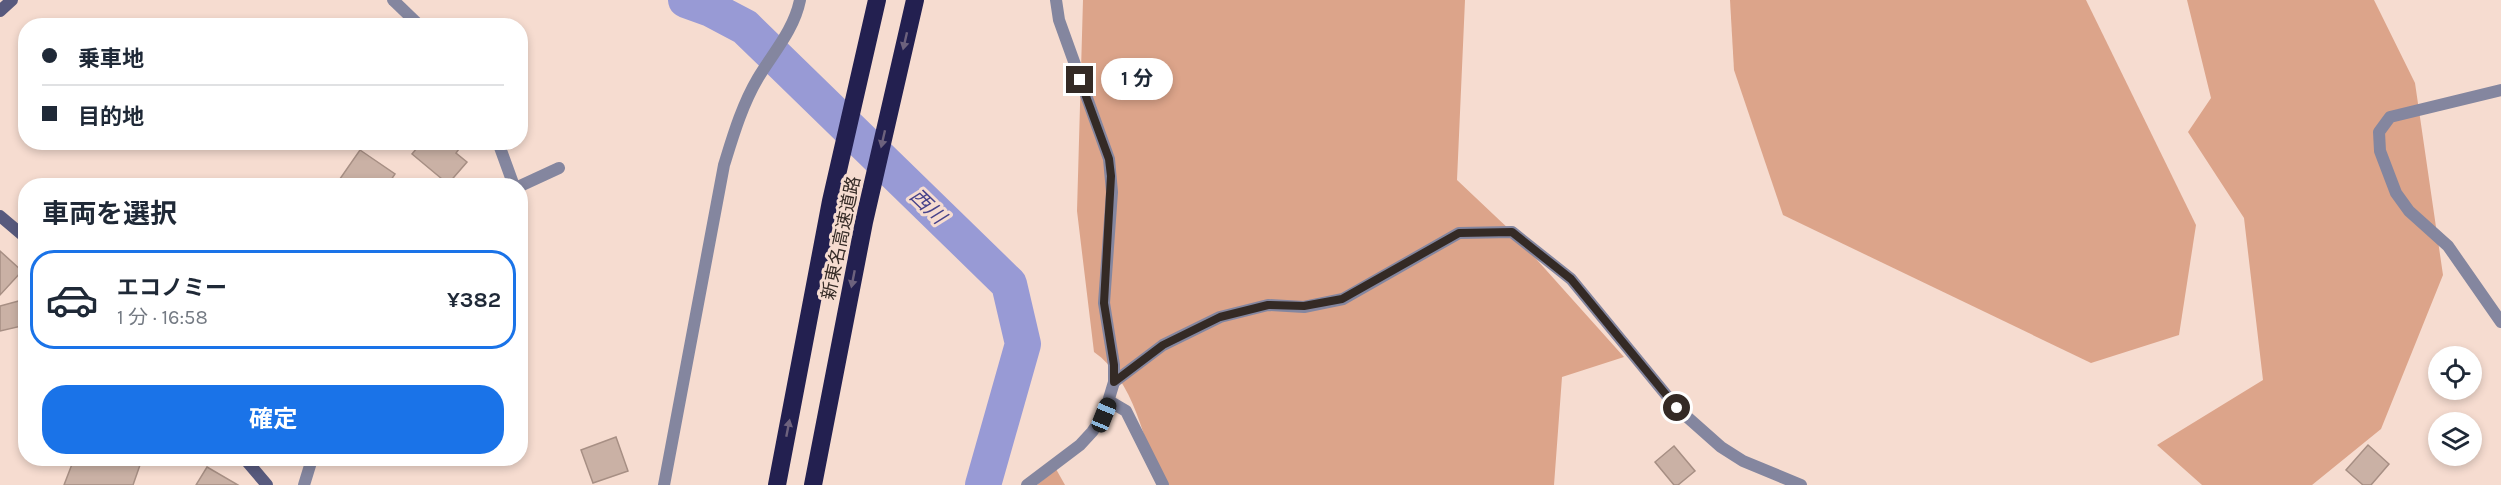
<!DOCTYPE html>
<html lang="ja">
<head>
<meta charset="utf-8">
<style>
  body { margin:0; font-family:Karla,"Noto Sans JP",sans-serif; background:#f6f6f7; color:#1f2937; height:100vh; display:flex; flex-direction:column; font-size:22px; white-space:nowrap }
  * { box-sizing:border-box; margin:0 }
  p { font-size:20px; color:#747a83 }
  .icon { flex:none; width:33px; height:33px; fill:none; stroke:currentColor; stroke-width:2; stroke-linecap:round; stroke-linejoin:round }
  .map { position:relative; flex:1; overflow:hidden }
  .details { position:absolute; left:18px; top:178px; width:510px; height:288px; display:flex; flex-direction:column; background:#fff; border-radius:24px; box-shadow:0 3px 9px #0003 }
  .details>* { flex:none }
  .hud { position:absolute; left:18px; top:18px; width:510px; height:132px; border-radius:24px; box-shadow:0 3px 9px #0003; display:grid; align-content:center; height:132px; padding:0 24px; background:#fff }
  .buttons { position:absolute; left:2428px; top:346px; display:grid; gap:12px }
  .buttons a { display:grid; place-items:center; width:54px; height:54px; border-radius:50%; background:#fff; box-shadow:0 3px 9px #0003; font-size:30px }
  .end { position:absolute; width:27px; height:27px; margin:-14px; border:8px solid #342a25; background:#fff; box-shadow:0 0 0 3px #fff }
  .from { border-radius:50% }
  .bubble { position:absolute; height:42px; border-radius:21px; background:#fff; box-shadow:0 3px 9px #0003; font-size:20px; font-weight:700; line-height:42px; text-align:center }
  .car { position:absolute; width:18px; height:36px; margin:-18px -9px; border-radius:8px; box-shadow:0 0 4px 2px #0007; background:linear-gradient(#222 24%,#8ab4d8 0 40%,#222 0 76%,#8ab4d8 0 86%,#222 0) }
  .hud b { display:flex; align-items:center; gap:21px; height:57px; font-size:22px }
  .hud b+b { border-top:2px solid #e0e1e3 }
  .hud i { width:15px; height:15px; background:#1f2937 }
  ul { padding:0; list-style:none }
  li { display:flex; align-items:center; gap:18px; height:99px; margin:0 12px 9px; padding:0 12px; border:3px solid #e0e1e3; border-radius:24px }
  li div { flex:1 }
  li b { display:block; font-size:22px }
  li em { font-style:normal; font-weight:700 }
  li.selected { border-color:#1a73e8 }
  li>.icon { width:54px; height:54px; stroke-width:1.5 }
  h2 { padding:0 24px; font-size:27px; line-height:72px }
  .primary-button { display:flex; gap:12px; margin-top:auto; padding:12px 24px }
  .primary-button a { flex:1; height:69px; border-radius:24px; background:#1a73e8; color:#fff; font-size:24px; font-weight:700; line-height:69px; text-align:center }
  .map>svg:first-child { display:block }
</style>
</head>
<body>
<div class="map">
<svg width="2501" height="485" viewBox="0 0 2501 485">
  <rect width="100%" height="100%" fill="#f6dcd0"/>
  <g fill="#dca48a">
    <path d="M 1083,0 L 1465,0 L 1457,180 L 1512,232 L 1624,357 L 1562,377 L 1554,485 L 1159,485 C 1145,441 1134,380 1094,352 L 1077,211 Z"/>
    <path d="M 1730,0 L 2086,0 L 2196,225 L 2179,335 L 2091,363 L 1783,215 L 1734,70 Z"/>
    <path d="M 2187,0 L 2374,0 L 2415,83 L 2443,275 L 2381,429 L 2312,485 L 2202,485 L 2157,445 L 2263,380 L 2244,218 L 2188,132 L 2211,98 Z"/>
    <path d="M 1056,469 L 1065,485 L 1037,485 Z"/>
  </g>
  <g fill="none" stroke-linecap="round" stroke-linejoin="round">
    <path stroke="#989ad5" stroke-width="36" d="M 686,0 L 711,9 L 745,27 L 1009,284 L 1023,344 L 983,485"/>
  </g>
  <g fill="#cab1a5" stroke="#a78f84" stroke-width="1.5">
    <path d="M 422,142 L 464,142 L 456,153 L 467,162 L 448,184 L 412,154 Z"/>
    <path d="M 360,150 L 395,174 L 387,186 L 335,186 Z"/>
    <path d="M 0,251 L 22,271 L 0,295 Z"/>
    <path d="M 26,299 L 26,325 L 0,331 L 0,306 Z"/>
    <path d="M 616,437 L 628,471 L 593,483 L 581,450 Z"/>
    <path d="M 2368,445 L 2389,464 L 2371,485 L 2363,485 L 2346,470 Z"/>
    <path d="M 1674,446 L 1695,471 L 1678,485 L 1674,485 L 1655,462 Z"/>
    <path d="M 74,459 L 124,459 L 140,465 L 133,485 L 64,485 Z"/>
    <path d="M 207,467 L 238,485 L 196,485 Z"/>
  </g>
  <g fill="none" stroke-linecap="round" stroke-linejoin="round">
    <g stroke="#84869f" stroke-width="12">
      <path d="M 393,0 L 420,26"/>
      <path d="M 2501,90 L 2390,117 L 2379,132 L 2380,151 L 2396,193 L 2409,211 L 2448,246 L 2501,322"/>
      <path d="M 498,142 L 514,186"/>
      <path d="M 520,186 L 559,168"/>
      <path d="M 1114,382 L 1163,345 L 1220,317 L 1268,305 L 1304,307 L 1343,299 L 1459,233 L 1512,232 L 1571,279 L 1677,408 L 1721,447 L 1743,461 L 1801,485"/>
      <path d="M 1109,401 L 1126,411 L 1163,485"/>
      <path d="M 304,485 L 312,459"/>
      <path d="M 664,485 L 724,165 C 733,136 742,105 758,78 C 773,53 794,30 800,0"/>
      <path d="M 1027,485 L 1080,445 L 1092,432 L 1104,415 L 1114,382 L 1114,365 L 1104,303 L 1112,192 L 1109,159 L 1059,20 L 1056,0"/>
    </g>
    <g stroke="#585a7e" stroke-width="12">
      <path d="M 0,11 L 12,0"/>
      <path d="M 0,216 L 26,238"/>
      <path d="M 245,459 L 267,485"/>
    </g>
    <g stroke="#232050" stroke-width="18">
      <path d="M 777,485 L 831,201 L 877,0"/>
      <path d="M 813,485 L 864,222 L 915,0"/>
    </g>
  </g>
  <defs><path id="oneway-solid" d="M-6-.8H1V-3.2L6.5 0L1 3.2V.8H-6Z" transform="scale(1.5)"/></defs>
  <g fill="#6d627d">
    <use href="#oneway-solid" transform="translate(905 41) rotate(103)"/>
    <use href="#oneway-solid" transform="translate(883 139) rotate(103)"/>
    <use href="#oneway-solid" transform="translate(853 279) rotate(101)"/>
    <use href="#oneway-solid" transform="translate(788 428) rotate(-79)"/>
  </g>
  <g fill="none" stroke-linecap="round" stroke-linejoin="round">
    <path stroke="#342a25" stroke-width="8" d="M 1080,80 L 1109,159 L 1111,176 L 1104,303 L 1114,365 L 1114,382 L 1163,345 L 1220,317 L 1268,305 L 1304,306 L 1342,299 L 1459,233 L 1512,232 L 1571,279 L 1677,408"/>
  </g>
  <g text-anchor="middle" stroke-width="6" stroke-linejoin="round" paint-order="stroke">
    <g font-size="18" fill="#342a25" stroke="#f6dcd0">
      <text transform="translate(841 238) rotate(-78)" y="6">新東名高速道路</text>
    </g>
    <g font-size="20" font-style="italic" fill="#46428a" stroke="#f6dcd0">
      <text transform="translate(928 206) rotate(44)" y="7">西川</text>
    </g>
  </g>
</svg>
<div class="buttons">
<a><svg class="icon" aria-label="locate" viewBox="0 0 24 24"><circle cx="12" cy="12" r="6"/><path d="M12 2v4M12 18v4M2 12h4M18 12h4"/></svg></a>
<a><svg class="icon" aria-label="layers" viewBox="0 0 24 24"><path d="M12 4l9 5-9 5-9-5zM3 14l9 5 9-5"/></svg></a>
</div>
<i class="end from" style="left:1677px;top:408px"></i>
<i class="end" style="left:1080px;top:80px"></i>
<div class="bubble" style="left:1101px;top:58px;width:72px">1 分</div>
<i class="car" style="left:1104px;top:415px;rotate:22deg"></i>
<div class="hud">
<b><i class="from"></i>乗車地</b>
<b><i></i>目的地</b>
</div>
<section class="details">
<h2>車両を選択</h2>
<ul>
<li class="selected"><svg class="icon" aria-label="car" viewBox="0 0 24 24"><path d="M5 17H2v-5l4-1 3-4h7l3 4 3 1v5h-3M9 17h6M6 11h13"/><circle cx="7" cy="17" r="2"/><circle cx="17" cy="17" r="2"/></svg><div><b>エコノミー</b><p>1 分 · 16:58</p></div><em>¥382</em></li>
</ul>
<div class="primary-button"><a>確定</a></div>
</section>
</div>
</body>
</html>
